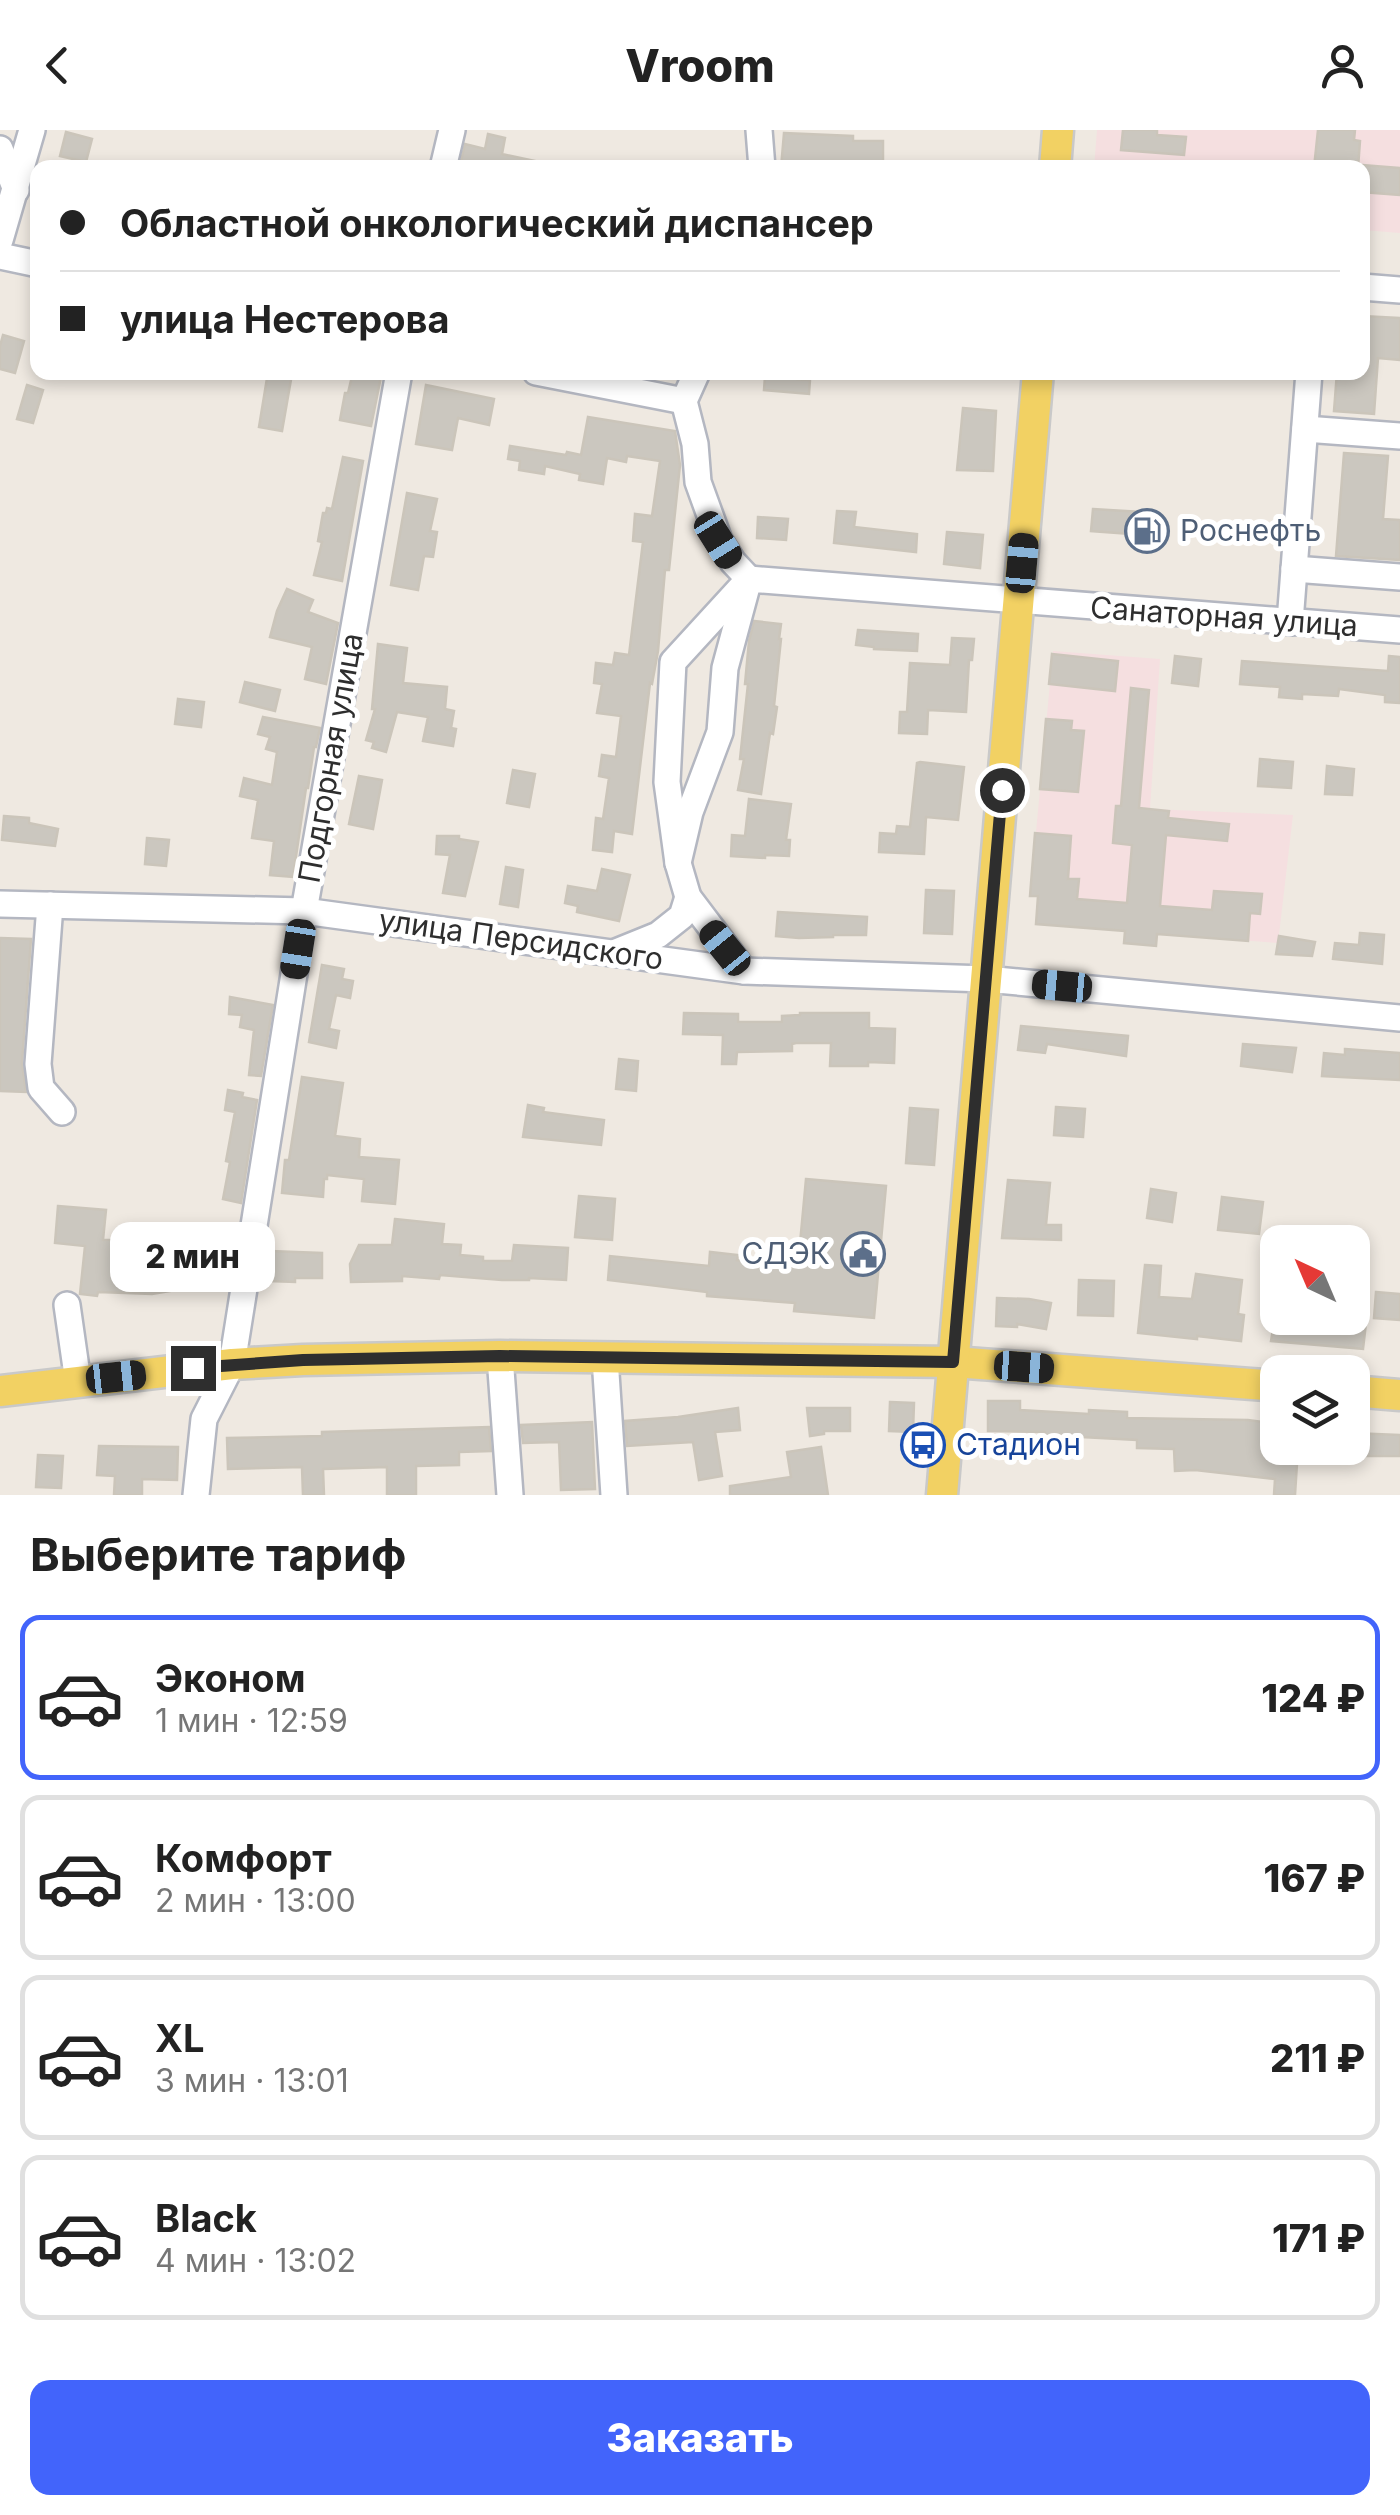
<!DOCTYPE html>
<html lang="ru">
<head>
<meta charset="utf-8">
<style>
  body { margin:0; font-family:Inter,sans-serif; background:#f2f2f2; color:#222; height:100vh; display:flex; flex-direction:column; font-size:38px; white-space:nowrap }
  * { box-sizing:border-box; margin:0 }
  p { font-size:32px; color:#767676 }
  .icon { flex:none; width:55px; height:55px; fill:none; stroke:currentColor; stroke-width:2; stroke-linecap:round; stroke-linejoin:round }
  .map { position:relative; height:1365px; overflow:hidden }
  .sheet { display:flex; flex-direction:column; background:#fff; flex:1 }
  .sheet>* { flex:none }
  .banner { position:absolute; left:30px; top:30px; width:1340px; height:220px; border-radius:20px; box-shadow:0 5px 15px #0003; display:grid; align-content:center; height:220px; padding:0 30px; background:#fff }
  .needle { width:65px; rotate:316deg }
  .controls { position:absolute; left:1260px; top:1095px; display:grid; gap:20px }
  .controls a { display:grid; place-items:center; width:110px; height:110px; border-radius:20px; background:#fff; box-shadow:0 5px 15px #0003; font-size:50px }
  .end { position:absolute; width:45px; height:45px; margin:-22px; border:12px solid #2e2e2e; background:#fff; box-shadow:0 0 0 5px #fff }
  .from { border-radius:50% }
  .bubble { position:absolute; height:70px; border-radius:20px; background:#fff; box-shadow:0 5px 15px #0003; font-size:32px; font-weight:800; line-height:70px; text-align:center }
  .car { position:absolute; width:30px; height:60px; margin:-30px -15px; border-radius:12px; box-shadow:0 0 8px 2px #0007; background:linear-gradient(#222 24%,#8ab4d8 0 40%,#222 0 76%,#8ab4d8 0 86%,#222 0) }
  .banner b { display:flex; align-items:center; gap:35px; height:95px; font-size:38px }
  .banner b+b { border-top:2px solid #e0e0e0 }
  .banner i { width:25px; height:25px; background:#222 }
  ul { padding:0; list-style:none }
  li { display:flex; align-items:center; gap:30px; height:165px; margin:0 20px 15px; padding:0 10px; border:5px solid #e0e0e0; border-radius:20px }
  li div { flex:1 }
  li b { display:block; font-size:38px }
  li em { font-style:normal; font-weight:800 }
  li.current { border-color:#4264fb }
  li>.icon { width:90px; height:90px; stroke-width:1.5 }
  h2 { padding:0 30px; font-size:45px; line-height:120px }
  .button { display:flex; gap:20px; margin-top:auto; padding:20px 30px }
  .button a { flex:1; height:115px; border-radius:20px; background:#4264fb; color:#fff; font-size:40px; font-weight:800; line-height:115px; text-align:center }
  header { display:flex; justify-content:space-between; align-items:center; height:130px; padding:0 30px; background:#fff; font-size:45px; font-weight:800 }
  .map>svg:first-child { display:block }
</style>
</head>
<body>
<header><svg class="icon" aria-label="back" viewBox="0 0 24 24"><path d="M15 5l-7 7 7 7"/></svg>Vroom<svg class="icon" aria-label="person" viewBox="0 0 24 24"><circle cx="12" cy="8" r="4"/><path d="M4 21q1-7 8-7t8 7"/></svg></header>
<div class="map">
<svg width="1400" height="1365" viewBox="0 0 1400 1365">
  <rect width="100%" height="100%" fill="#efe9e1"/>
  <g fill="#f5dfe0">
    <path d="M 1097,0 L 1400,0 L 1400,103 L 1363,100 L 1362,38 L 1094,38 Z"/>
    <path d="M 1053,521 L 1160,529 L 1150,679 L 1293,685 L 1278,813 L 1158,804 L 1156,816 L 1124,813 L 1124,801 L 1036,794 L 1038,767 L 1030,766 Z"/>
  </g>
  <g fill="#cbc7bf" stroke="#cbc5ba" stroke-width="2.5">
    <path d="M 1123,0 L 1157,0 L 1157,5 L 1186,7 L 1184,25 L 1121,20 Z"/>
    <path d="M 1318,0 L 1355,0 L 1354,10 L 1360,11 L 1358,38 L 1314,38 Z"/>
    <path d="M 66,2 L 92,9 L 86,32 L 60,26 Z"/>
    <path d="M 784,3 L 853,6 L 853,11 L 883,11 L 883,38 L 781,38 Z"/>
    <path d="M 488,4 L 505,8 L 502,24 L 535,31 L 535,38 L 469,38 L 460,35 L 465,14 L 485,19 Z"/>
    <path d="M 1362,35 L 1400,38 L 1400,65 L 1362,62 Z"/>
    <path d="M 1362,186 L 1400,188 L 1400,230 L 1378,228 L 1374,284 L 1334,281 L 1337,242 L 1362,242 Z"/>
    <path d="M 3,205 L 24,211 L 15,243 L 0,239 L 0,216 Z"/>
    <path d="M 268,242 L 292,244 L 282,301 L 259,297 Z"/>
    <path d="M 353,242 L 382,242 L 371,296 L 340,290 L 345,263 L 348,263 Z"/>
    <path d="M 776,242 L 797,242 L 797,249 L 810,250 L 809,264 L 764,260 L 765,246 L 775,247 Z"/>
    <path d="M 27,255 L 43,260 L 33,293 L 17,289 Z"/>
    <path d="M 426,255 L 494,269 L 489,295 L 458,288 L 452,320 L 416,314 Z"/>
    <path d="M 963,278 L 996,281 L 993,341 L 957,340 Z"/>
    <path d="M 588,287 L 675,301 L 680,335 L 669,440 L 665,440 L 658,521 L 652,554 L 650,553 L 632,704 L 614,701 L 612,722 L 593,720 L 596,688 L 603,689 L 609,648 L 599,646 L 602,625 L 616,627 L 621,586 L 597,583 L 602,554 L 594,553 L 596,533 L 613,535 L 615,523 L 629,525 L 643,412 L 633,411 L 635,384 L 652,386 L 660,331 L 627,326 L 626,332 L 607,328 L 603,354 L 579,350 L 580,344 L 545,336 L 544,344 L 519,340 L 520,331 L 508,329 L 510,316 L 566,325 L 567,322 L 581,325 Z"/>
    <path d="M 1344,323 L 1388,326 L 1383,389 L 1400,390 L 1400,430 L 1336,426 Z"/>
    <path d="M 343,327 L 363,331 L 342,451 L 314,445 L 322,412 L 318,411 L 323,383 L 326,383 L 327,378 L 332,379 Z"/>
    <path d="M 407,363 L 437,369 L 430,401 L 437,402 L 433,427 L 424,426 L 418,460 L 391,455 Z"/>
    <path d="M 1093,379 L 1158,383 L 1157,406 L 1091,401 Z"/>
    <path d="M 837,381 L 856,382 L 854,397 L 917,404 L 916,422 L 834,413 Z"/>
    <path d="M 758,387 L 788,389 L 786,410 L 757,408 Z"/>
    <path d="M 947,402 L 983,405 L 980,438 L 944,434 Z"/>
    <path d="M 287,459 L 313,470 L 308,482 L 338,493 L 326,554 L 305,549 L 312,517 L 270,507 L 277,481 Z"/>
    <path d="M 754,491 L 781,494 L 779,509 L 781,509 L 774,576 L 777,577 L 773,604 L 770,603 L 761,664 L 738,660 L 744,629 L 740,629 L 748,554 L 745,554 L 749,511 Z"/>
    <path d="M 858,500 L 918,504 L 917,521 L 874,519 L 874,517 L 856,515 Z"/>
    <path d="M 952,508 L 974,509 L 972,530 L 969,530 L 966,582 L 928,580 L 927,604 L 899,603 L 900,582 L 907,582 L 910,533 L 950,535 Z"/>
    <path d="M 378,514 L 407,518 L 403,553 L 447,557 L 445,579 L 454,581 L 451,598 L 456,599 L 453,616 L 423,611 L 428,587 L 397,582 L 386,622 L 372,618 L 374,612 L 366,610 L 375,579 L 372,579 Z"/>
    <path d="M 1052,524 L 1118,531 L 1115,561 L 1049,554 Z"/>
    <path d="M 1175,526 L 1201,529 L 1198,556 L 1172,553 Z"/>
    <path d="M 1389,526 L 1400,527 L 1400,573 L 1385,572 L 1385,565 L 1339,559 L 1338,566 L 1302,564 L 1302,569 L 1279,567 L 1280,557 L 1240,554 L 1242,531 L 1388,541 Z"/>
    <path d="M 245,552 L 280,560 L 275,581 L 240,572 Z"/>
    <path d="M 1131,558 L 1149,560 L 1139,678 L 1169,681 L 1168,688 L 1229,694 L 1227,711 L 1166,705 L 1160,776 L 1212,780 L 1214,761 L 1262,764 L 1260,784 L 1250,783 L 1248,811 L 1157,804 L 1156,816 L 1124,813 L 1125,801 L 1036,794 L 1038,766 L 1030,766 L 1035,703 L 1071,706 L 1068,749 L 1079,749 L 1077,769 L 1127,773 L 1132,715 L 1113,713 L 1116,676 L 1121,676 Z"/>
    <path d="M 178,569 L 204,572 L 201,597 L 175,594 Z"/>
    <path d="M 263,587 L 320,598 L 316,617 L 314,617 L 308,658 L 306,658 L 293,747 L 270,745 L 274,711 L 252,708 L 258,670 L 240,666 L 244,648 L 272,655 L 277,622 L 266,619 L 270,607 L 258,604 Z"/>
    <path d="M 1046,589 L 1072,591 L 1071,600 L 1084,601 L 1078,662 L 1040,659 Z"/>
    <path d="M 1260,629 L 1293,632 L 1291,658 L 1258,656 Z"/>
    <path d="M 920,632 L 964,637 L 958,690 L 926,687 L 924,724 L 879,722 L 880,703 L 896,704 L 897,696 L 910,697 L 917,633 Z"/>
    <path d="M 1327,636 L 1354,639 L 1352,665 L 1325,664 Z"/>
    <path d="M 513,640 L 535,644 L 529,677 L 507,673 Z"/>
    <path d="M 359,646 L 382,650 L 373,699 L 349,694 Z"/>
    <path d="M 749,669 L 791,674 L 786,710 L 790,710 L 789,726 L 765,725 L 765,728 L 731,726 L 732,705 L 745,706 Z"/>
    <path d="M 4,686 L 29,688 L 29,693 L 58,699 L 55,716 L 2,710 Z"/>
    <path d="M 437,706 L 459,706 L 459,709 L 478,712 L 465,766 L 443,763 L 450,725 L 436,724 Z"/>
    <path d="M 147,708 L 169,710 L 166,736 L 145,734 Z"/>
    <path d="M 506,737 L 523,740 L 518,777 L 500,774 Z"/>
    <path d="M 602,739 L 630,745 L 619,791 L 577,782 L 578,776 L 565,773 L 568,756 L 597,761 Z"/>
    <path d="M 926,760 L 954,761 L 952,804 L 924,803 Z"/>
    <path d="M 778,782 L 867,787 L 866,805 L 833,805 L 833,807 L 799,808 L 776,806 Z"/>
    <path d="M 1360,803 L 1384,805 L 1382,834 L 1333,829 L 1335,813 L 1359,815 Z"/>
    <path d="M 1279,806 L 1315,812 L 1312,826 L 1276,824 Z"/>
    <path d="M 0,808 L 31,809 L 22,933 L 26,962 L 0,961 Z"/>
    <path d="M 322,835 L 344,839 L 342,849 L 353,851 L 350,868 L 336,865 L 329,899 L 339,901 L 336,918 L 309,912 Z"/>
    <path d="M 230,867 L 273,875 L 261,946 L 249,945 L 254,900 L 240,897 L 242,885 L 229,884 Z"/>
    <path d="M 684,883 L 738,884 L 738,892 L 782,892 L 782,886 L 800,885 L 800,883 L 869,883 L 869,898 L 895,899 L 894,933 L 868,932 L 868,936 L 830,936 L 831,913 L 796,913 L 792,914 L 792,921 L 737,922 L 736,934 L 722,934 L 723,905 L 683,904 Z"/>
    <path d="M 1021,896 L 1128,906 L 1126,926 L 1047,914 L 1045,923 L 1018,920 Z"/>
    <path d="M 1243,914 L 1296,918 L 1292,942 L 1241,936 Z"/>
    <path d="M 1345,919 L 1400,923 L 1400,950 L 1322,946 L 1324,923 L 1345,925 Z"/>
    <path d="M 619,929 L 638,931 L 636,961 L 616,959 Z"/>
    <path d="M 302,947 L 343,953 L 335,1006 L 360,1009 L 359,1027 L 399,1030 L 395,1074 L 362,1071 L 364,1049 L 327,1045 L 327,1049 L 324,1049 L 323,1067 L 282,1063 L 285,1030 L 289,1030 Z"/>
    <path d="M 228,960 L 243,963 L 242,967 L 257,970 L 241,1073 L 223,1069 L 230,1032 L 226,1031 L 235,982 L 225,980 Z"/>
    <path d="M 528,975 L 544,978 L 543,982 L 604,990 L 601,1015 L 523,1007 Z"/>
    <path d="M 1056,977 L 1085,979 L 1083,1007 L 1054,1005 Z"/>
    <path d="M 910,978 L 938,980 L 934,1035 L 906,1033 Z"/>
    <path d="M 806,1049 L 886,1056 L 874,1188 L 794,1181 L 795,1173 L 707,1166 L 707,1162 L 608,1150 L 610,1126 L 709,1136 L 710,1122 L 738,1125 L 737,1130 L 798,1135 Z"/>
    <path d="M 1008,1050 L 1050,1053 L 1046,1095 L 1061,1095 L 1061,1110 L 1002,1108 Z"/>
    <path d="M 1151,1059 L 1176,1063 L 1172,1092 L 1147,1088 Z"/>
    <path d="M 579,1066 L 615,1069 L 612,1110 L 575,1107 Z"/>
    <path d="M 1222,1067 L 1263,1072 L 1259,1104 L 1218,1100 Z"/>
    <path d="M 58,1076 L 106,1080 L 103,1110 L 118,1110 L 117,1128 L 146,1130 L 145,1136 L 154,1137 L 154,1145 L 203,1138 L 204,1120 L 233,1121 L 228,1153 L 181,1150 L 182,1159 L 152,1164 L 98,1162 L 97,1166 L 80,1164 L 85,1116 L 55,1113 Z"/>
    <path d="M 395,1089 L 444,1094 L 442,1114 L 461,1115 L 460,1125 L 483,1127 L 483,1131 L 512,1131 L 514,1115 L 568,1118 L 566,1150 L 529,1148 L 529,1150 L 502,1150 L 440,1145 L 439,1149 L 402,1146 L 402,1151 L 351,1152 L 350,1134 L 359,1115 L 392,1115 Z"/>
    <path d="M 270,1121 L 322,1123 L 322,1148 L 295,1148 L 295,1152 L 269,1151 Z"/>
    <path d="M 1145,1135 L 1161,1136 L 1159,1167 L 1192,1169 L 1196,1144 L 1242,1150 L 1238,1184 L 1244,1185 L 1241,1211 L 1197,1206 L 1197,1209 L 1138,1203 Z"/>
    <path d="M 1079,1150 L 1114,1151 L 1113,1186 L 1078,1185 Z"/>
    <path d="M 1376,1162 L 1400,1164 L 1400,1190 L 1374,1188 Z"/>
    <path d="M 997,1168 L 1029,1169 L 1051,1173 L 1046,1199 L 1017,1194 L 1017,1197 L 996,1196 Z"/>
    <path d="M 1343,1190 L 1366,1193 L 1363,1219 L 1271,1211 L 1274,1193 L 1342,1201 Z"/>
    <path d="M 988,1271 L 1020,1271 L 1020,1280 L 1089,1284 L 1089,1280 L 1127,1282 L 1127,1288 L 1248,1290 L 1278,1294 L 1278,1318 L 1298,1318 L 1295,1365 L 1274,1365 L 1275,1349 L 1195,1340 L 1175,1341 L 1174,1319 L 1137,1318 L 1137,1310 L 1045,1305 L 1045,1302 L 988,1301 Z"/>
    <path d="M 890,1272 L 914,1273 L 913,1302 L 889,1301 Z"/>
    <path d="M 738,1278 L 740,1300 L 715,1302 L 722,1346 L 699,1350 L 693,1312 L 627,1316 L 625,1291 L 678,1287 Z"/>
    <path d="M 807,1278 L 850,1278 L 850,1301 L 824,1301 L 824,1304 L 810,1306 Z"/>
    <path d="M 592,1292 L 595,1359 L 561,1360 L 559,1312 L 523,1313 L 521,1295 Z"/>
    <path d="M 489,1297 L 491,1321 L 459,1322 L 459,1335 L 416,1336 L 416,1365 L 387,1365 L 387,1337 L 323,1339 L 324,1365 L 303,1365 L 302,1337 L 228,1339 L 227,1308 L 322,1306 L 322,1302 Z"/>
    <path d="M 1352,1303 L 1400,1305 L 1400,1326 L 1352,1326 Z"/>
    <path d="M 99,1316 L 178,1317 L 177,1350 L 142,1349 L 142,1365 L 114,1365 L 115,1346 L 97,1345 Z"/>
    <path d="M 821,1317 L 828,1365 L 730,1365 L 730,1356 L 791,1347 L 787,1322 Z"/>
    <path d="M 38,1325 L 63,1326 L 61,1358 L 36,1357 Z"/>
  </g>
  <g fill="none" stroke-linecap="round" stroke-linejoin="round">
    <g stroke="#b4b7c1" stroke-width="30">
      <g id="minor">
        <path d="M 759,0 L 762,38"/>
        <path d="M 0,19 L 16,60"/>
        <path d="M 443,38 L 452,0"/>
        <path d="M 0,110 L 32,0"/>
        <path d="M 0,126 L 38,134"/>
        <path d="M 1362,157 L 1400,160"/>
        <path d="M 536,242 L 684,271"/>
        <path d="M 697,242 L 684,271 L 695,314 L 698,352 L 719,410 L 733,432 L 749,449 L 673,532 L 667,652 L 678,733 L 688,767 L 744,841"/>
        <path d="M 1305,299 L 1400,306"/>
        <path d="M 1294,439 L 1400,447"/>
        <path d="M 1290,492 L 1309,242"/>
        <path d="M 678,733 L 690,682 L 720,602 L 725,538 L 749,449 L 1400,500"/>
        <path d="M 0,774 L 304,781 L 744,841 L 986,849 L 1400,888"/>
        <path d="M 50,775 L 38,934 L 41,958 L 62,982"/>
        <path d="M 616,822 L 658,805 L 682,786 L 688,767"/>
        <path d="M 67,1175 L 78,1252"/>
        <path d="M 500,1226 L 510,1365"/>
        <path d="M 605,1228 L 614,1365"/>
        <path d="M 196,1365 L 204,1289 L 232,1234 L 304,781 L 399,242"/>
      </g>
    </g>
    <g stroke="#c9c9c9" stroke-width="35">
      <g id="major">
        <path d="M 1055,38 L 1058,0"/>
        <path d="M 0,1261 L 232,1234 L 303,1230 L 500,1226 L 953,1232 L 1278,1256"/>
        <path d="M 1352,1261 L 1400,1265"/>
        <path d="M 942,1365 L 1038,242"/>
      </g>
    </g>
    <use href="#minor" stroke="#fff" stroke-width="25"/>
    <use href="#major" stroke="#f2d163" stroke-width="30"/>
  </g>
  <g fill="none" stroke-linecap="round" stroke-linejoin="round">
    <path stroke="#2e2e2e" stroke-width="12" d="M 193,1238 L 303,1230 L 500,1226 L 953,1232 L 1002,660"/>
  </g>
  <defs>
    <g id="fuel-ring" transform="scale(2.25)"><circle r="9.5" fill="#fff" stroke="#5c6f8a" stroke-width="1.5"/><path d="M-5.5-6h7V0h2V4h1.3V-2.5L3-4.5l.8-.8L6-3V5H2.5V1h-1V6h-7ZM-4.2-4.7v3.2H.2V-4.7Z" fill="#5c6f8a"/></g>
    <g id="civic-ring" transform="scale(2.25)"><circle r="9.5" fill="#fff" stroke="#5c6f8a" stroke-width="1.5"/><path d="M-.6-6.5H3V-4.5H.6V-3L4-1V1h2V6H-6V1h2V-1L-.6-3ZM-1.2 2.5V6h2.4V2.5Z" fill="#5c6f8a"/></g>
    <g id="bus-ring" transform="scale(2.25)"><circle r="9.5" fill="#fff" stroke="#1a4fb4" stroke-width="1.5"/><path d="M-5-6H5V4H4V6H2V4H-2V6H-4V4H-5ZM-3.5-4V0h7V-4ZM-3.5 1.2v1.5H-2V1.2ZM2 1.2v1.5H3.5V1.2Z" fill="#1a4fb4"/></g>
  </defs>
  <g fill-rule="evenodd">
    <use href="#fuel-ring" x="1147" y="401"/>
    <use href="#civic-ring" x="863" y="1124"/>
    <use href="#bus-ring" x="923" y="1315"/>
  </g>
  <g text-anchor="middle" stroke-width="10" stroke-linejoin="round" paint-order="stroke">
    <g font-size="30" fill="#4e5e75" stroke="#fff" text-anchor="start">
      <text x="1180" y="411">Роснефть</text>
      <text x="830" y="1134" text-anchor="end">СДЭК</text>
    </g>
    <g font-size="30" fill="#2e2e2e" stroke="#fff">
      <text transform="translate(1224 487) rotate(4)" y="10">Санаторная улица</text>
      <text transform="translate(331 628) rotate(-80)" y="10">Подгорная улица</text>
      <text transform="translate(521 810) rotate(8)" y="10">улица Персидского</text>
    </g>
    <g font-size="30" fill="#164399" stroke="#fff" text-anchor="start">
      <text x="956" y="1325">Стадион</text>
    </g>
  </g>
</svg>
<div class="controls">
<a><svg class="needle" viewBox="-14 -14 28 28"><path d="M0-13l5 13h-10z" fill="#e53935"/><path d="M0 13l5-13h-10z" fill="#767676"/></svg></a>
<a><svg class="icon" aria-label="layers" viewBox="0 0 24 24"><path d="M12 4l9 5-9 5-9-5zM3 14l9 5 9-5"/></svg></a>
</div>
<i class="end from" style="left:1002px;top:660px"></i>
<i class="end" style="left:193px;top:1238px"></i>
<div class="bubble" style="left:110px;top:1092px;width:165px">2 мин</div>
<i class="car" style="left:718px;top:410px;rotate:148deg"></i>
<i class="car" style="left:1022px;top:433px;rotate:5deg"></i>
<i class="car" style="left:725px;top:818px;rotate:321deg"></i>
<i class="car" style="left:298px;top:819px;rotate:189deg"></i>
<i class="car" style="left:1062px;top:856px;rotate:275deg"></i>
<i class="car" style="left:1024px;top:1237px;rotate:94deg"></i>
<i class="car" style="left:116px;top:1247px;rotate:84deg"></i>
<div class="banner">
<b><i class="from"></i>Областной онкологический диспансер</b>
<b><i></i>улица Нестерова</b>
</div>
</div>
<section class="sheet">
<h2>Выберите тариф</h2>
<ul>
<li class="current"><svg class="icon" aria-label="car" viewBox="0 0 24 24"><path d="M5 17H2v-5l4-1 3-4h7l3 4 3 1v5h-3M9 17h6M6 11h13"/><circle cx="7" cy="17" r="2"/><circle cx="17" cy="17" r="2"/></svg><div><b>Эконом</b><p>1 мин · 12:59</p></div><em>124 ₽</em></li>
<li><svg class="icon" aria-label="car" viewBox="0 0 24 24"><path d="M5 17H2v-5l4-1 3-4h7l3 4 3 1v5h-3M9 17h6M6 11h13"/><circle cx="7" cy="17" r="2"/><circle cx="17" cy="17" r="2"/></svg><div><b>Комфорт</b><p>2 мин · 13:00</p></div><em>167 ₽</em></li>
<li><svg class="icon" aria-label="car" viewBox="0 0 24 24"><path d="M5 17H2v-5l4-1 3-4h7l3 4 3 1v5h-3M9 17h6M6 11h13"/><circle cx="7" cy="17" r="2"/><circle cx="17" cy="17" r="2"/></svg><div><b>XL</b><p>3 мин · 13:01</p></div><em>211 ₽</em></li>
<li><svg class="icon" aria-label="car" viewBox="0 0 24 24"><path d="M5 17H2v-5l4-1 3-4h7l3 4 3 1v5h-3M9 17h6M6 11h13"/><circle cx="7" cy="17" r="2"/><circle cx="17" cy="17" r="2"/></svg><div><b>Black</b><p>4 мин · 13:02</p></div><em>171 ₽</em></li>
</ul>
<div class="button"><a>Заказать</a></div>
</section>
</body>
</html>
